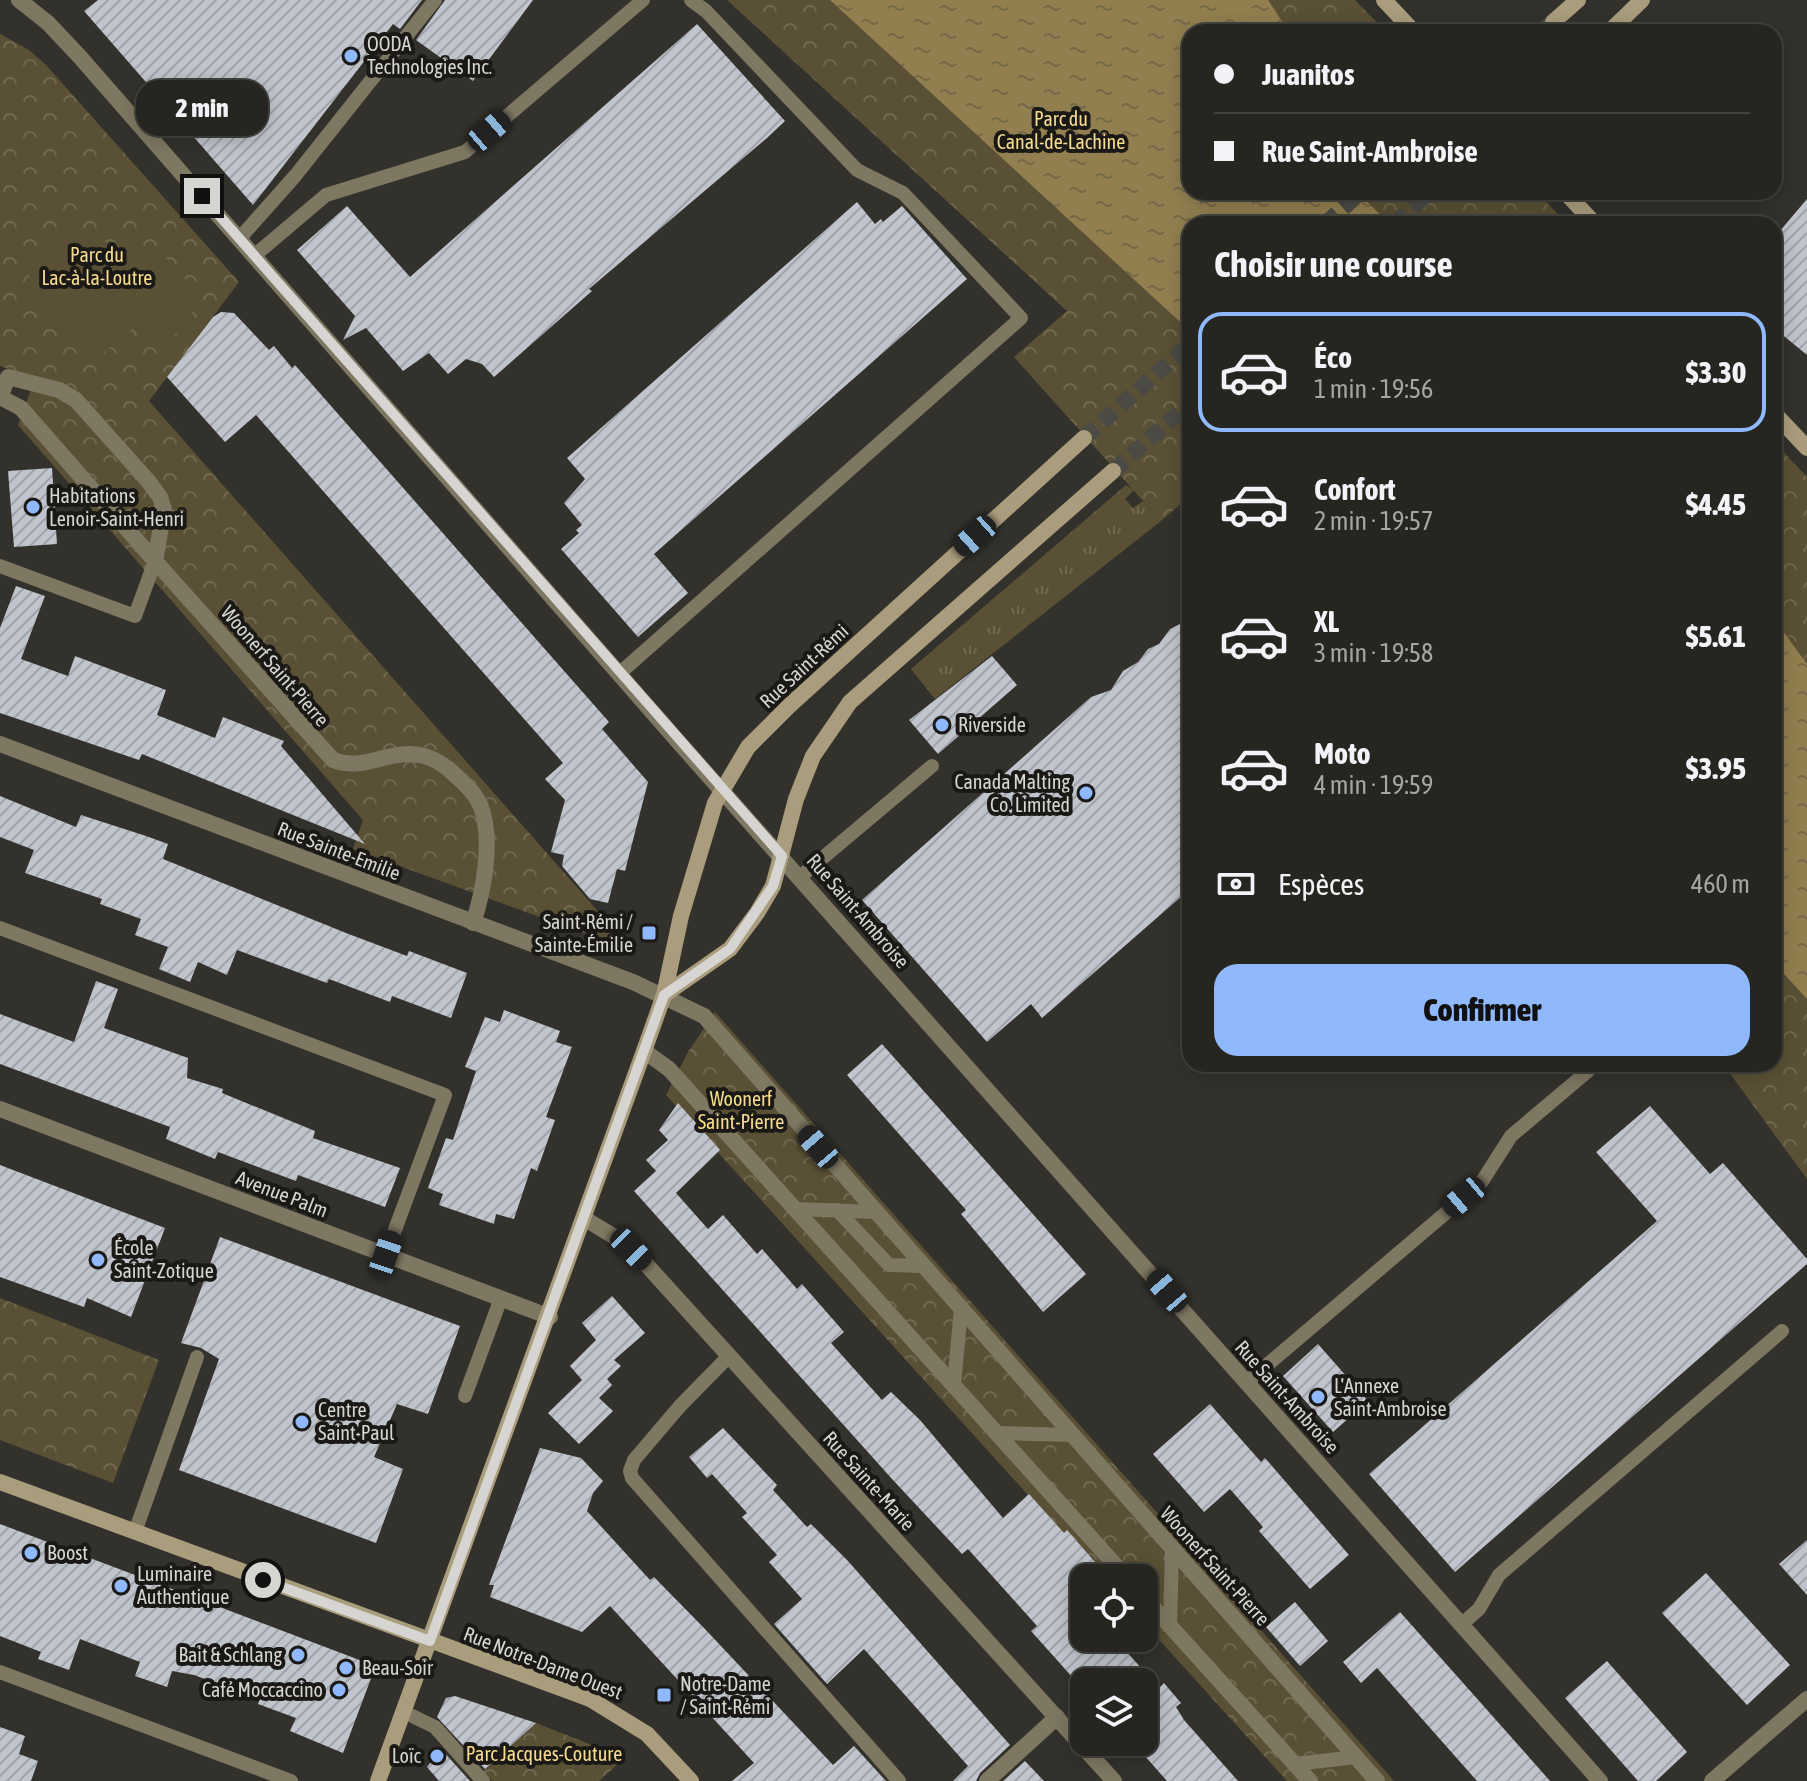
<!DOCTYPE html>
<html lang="fr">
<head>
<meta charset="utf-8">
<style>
  body { margin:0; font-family:"Asap Condensed",sans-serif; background:#2e2d29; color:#f1f3f6; height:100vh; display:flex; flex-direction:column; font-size:30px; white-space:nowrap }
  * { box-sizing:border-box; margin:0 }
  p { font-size:26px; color:#a4a5a5 }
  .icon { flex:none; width:44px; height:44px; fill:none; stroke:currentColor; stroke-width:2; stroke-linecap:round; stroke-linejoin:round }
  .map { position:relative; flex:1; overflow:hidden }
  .panel { position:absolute; left:1182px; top:216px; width:600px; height:856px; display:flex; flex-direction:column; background:#262520; border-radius:24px; box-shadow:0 4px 20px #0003,0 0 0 2px #42423e }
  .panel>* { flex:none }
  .guide { position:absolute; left:1182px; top:24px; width:600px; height:176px; border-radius:24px; box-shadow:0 4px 20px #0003,0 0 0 2px #42423e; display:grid; align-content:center; height:176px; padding:0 32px; background:#262520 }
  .controls { position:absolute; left:1070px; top:1564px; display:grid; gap:16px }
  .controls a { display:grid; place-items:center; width:88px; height:88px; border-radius:16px; background:#262520; box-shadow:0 4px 20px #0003,0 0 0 2px #42423e; font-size:40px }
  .end { position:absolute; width:36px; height:36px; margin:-18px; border:10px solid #d6d5d1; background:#111; box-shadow:0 0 0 4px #111 }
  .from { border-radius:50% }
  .bubble { position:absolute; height:56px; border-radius:24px; background:#262520; box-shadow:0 4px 20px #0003,0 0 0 2px #42423e; font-size:26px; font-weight:800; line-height:56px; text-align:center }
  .car { position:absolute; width:24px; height:48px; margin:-24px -12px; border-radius:10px; box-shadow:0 0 6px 2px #0007; background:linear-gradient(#222 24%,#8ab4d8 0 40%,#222 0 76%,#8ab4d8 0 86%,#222 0) }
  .guide b { display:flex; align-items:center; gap:28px; height:76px; font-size:30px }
  .guide b+b { border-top:2px solid #42423e }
  .guide i { width:20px; height:20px; background:#f1f3f6 }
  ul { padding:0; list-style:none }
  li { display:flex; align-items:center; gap:24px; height:120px; margin:0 16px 12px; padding:0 16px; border:4px solid transparent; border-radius:24px }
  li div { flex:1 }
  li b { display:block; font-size:30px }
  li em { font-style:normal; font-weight:800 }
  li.current { border-color:#90b8fd }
  li>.icon { width:72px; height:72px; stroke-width:1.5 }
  h2 { padding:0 32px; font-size:36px; line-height:96px }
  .pay { display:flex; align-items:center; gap:20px; height:88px; padding:0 32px; font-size:30px }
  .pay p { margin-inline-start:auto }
  .action { display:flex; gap:16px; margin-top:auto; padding:16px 32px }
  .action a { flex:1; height:92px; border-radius:24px; background:#90b8fd; color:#111; font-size:32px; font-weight:800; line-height:92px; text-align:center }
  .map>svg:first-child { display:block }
</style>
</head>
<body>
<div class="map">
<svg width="1807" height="1781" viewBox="0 0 1807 1781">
  <defs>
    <pattern id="grass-tufts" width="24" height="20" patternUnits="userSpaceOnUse" patternTransform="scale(2)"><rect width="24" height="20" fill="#5a5035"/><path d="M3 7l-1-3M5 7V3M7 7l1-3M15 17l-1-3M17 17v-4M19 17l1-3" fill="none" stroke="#716851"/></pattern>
    <pattern id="park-crowns" width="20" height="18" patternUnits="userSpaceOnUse" patternTransform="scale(2)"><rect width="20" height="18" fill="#5a5035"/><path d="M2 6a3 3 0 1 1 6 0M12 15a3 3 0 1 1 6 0" fill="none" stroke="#716851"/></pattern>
    <pattern id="water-ripples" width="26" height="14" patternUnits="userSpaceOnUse" patternTransform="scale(2)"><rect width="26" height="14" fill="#917f4f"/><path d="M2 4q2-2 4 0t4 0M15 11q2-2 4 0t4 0" fill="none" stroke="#756949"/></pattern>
    <pattern id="building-hatch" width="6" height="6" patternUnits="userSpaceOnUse" patternTransform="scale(2)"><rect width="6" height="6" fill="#c0c4cc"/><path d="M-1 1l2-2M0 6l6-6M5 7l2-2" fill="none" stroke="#a0a3a9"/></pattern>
  </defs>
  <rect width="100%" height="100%" fill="#33312b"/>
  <path fill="url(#grass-tufts)" d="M 1126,485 L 1134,490 L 1125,499 L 1133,508 L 1143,501 L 1161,521 L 935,699 L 911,669 Z"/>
  <g fill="url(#park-crowns)">
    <path d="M 727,0 L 1355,0 L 1386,32 L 1190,32 L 1190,192 L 1537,192 L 1567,224 L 1190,224 L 1190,496 L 1161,521 L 1014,357 L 1067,311 Z"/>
    <path d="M 0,34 L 29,50 L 46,65 L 239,282 L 149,401 L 633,951 L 353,849 L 363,820 L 18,425 L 35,379 L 0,366 Z"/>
    <path d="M 1774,442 L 1807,477 L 1807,1179 L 1723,1064 L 1774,1064 Z"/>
    <path d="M 715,1012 L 1394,1781 L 1287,1781 L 1144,1623 L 1144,1578 L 1103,1578 L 666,1095 L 688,1052 Z"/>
    <path d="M 0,1298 L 159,1360 L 113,1483 L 0,1440 Z"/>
    <path d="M 536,1723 L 597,1747 L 618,1764 L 599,1781 L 492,1781 L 483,1771 Z"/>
  </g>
  <path fill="#5a5035" d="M 50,227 L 167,259 L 203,299 L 164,349 L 140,322 L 95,360 L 27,282 L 45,231 Z"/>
  <g fill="url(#water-ripples)">
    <path d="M 830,0 L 1268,0 L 1289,32 L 1190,32 L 1190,192 L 1357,192 L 1390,224 L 1190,224 L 1190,331 Z"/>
    <path d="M 1774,619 L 1807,664 L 1807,999 L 1774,963 Z"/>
  </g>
  <g fill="url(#building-hatch)">
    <path d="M 98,0 L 422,0 L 400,29 L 393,24 L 253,205 L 84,11 Z"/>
    <path d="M 445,0 L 533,0 L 473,81 L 416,40 Z"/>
    <path d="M 697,24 L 785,121 L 767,138 L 589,289 L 592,291 L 494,377 L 482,364 L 466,359 L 448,374 L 429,353 L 403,371 L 366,328 L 343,340 L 355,316 L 297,250 L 347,206 L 410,277 Z"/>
    <path d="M 1807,199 L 1807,355 L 1774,328 L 1774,238 Z"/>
    <path d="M 857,202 L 875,224 L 881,219 L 883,222 L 902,206 L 967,279 L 654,554 L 688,593 L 638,637 L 561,549 L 579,533 L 576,530 L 582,525 L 564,503 L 585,479 L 567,458 Z"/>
    <path d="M 221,312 L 234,313 L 269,350 L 274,346 L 292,368 L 295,365 L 609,722 L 602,729 L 648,782 L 625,871 L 617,869 L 608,903 L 590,899 L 562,866 L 564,855 L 551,852 L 565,800 L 545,779 L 563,763 L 256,415 L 225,442 L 167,377 L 213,317 Z"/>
    <path d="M 52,468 L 57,544 L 14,547 L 8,471 Z"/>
    <path d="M 16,586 L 45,596 L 21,659 L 68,676 L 75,656 L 166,690 L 157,715 L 215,738 L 223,717 L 284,741 L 281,746 L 365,844 L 142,754 L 139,760 L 0,713 L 0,628 Z"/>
    <path d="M 1190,619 L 1190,889 L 1042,1018 L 1031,1004 L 987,1042 L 862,900 L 1091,697 L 1111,690 L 1123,671 L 1138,662 L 1148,649 L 1159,644 L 1170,629 Z"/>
    <path d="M 992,656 L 1017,685 L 938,754 L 909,720 Z"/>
    <path d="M 0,796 L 76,827 L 81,815 L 146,836 L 168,844 L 163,859 L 346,933 L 407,956 L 409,951 L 467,973 L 451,1018 L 392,996 L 390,1002 L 329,979 L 327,983 L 237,950 L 227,975 L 198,962 L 190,982 L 159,969 L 168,947 L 135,935 L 141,919 L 100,904 L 102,899 L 25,873 L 34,850 L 0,837 Z"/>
    <path d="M 96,981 L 118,989 L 104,1028 L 188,1058 L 187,1078 L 223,1089 L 222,1093 L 315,1131 L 313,1138 L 400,1168 L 385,1207 L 298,1175 L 296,1181 L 218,1152 L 215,1159 L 166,1139 L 170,1127 L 0,1064 L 0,1014 L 74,1042 Z"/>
    <path d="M 504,1010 L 560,1031 L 556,1042 L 572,1047 L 546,1117 L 555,1120 L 537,1171 L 531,1168 L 514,1219 L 496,1214 L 494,1224 L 439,1205 L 443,1194 L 428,1188 L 446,1138 L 453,1140 L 476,1071 L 465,1067 L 485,1017 L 500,1022 Z"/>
    <path d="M 882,1044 L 1086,1274 L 1043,1312 L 961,1214 L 966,1210 L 847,1075 Z"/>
    <path d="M 678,1103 L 720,1150 L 676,1193 L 708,1229 L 723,1215 L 757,1254 L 762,1249 L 797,1289 L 802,1284 L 844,1332 L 831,1343 L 882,1400 L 891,1392 L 920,1420 L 1003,1518 L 1029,1494 L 1064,1533 L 1067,1530 L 1095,1562 L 1084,1571 L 1084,1638 L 1138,1638 L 1125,1650 L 1159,1688 L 1164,1683 L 1181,1703 L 1176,1707 L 1184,1720 L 1238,1781 L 1167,1781 L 1144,1755 L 1144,1682 L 1084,1682 L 1082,1688 L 1031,1631 L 1037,1626 L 968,1549 L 962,1554 L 892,1479 L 634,1191 L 656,1171 L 646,1160 L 668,1140 L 659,1130 Z"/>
    <path d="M 1650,1106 L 1710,1174 L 1723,1163 L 1807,1259 L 1807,1264 L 1455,1572 L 1369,1474 L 1657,1221 L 1596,1152 Z"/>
    <path d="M 0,1165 L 165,1228 L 131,1317 L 87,1298 L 84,1307 L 0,1277 Z"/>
    <path d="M 220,1237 L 460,1326 L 428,1414 L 397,1404 L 374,1457 L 403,1469 L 376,1543 L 179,1470 L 219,1359 L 201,1348 L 181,1343 Z"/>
    <path d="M 612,1296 L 645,1333 L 614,1360 L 621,1366 L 607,1379 L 612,1385 L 599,1398 L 613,1411 L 579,1444 L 548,1413 L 582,1380 L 570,1366 L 596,1340 L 582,1323 Z"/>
    <path d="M 1318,1344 L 1368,1401 L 1333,1432 L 1283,1376 Z"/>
    <path d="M 1210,1404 L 1261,1462 L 1265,1458 L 1349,1555 L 1310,1589 L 1259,1531 L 1263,1527 L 1230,1489 L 1204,1512 L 1153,1454 Z"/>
    <path d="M 723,1428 L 777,1485 L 773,1490 L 807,1527 L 811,1524 L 848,1561 L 1010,1745 L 980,1773 L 976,1781 L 953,1781 L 968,1766 L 864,1649 L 827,1684 L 774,1624 L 802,1599 L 769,1562 L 777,1555 L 742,1517 L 747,1513 L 712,1474 L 707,1478 L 689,1457 Z"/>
    <path d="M 540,1448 L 581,1458 L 603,1481 L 593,1493 L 587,1511 L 650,1580 L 654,1577 L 704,1628 L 833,1765 L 854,1746 L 886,1781 L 732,1781 L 754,1763 L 610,1606 L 582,1632 L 490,1597 L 494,1585 L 489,1585 Z"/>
    <path d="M 0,1524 L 370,1664 L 373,1673 L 343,1753 L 290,1731 L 296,1718 L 258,1704 L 260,1699 L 194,1675 L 172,1671 L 167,1687 L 135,1676 L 140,1662 L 80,1639 L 69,1670 L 38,1659 L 41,1652 L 0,1636 Z"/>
    <path d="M 1807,1540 L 1807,1595 L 1779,1564 Z"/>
    <path d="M 1706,1573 L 1790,1665 L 1747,1705 L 1662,1613 Z"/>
    <path d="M 1295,1602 L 1328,1641 L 1300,1666 L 1266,1627 Z"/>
    <path d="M 1400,1612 L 1504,1729 L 1550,1781 L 1477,1781 L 1377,1668 L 1361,1683 L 1343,1662 Z"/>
    <path d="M 1607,1661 L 1687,1752 L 1656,1781 L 1638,1781 L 1565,1698 Z"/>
    <path d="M 455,1696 L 536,1723 L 485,1769 L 437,1717 L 446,1698 Z"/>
    <path d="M 0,1727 L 25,1736 L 19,1754 L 38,1761 L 31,1781 L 0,1781 Z"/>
    <path d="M 441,1749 L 470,1781 L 439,1781 L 427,1767 Z"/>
    <path d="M 1025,1761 L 1044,1781 L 1003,1781 Z"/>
  </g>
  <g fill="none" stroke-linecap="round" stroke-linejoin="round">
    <g stroke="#4b4a44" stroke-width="16" stroke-dasharray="16 8" stroke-linecap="butt">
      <path d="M 1541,32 L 1553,22"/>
      <path d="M 1325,224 L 1361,192"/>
      <path d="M 1394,224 L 1430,192"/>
      <path d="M 1084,438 L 1190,344"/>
      <path d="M 1113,471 L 1190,403"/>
    </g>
    <g stroke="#7e7762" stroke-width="14">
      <path d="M 239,239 L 295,176 L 435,0"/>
      <path d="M 254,256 L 326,195 L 465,152 L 643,0"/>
      <path d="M 0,566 L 135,616 L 155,561"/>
      <path d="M 620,673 L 1021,318 L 903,193 L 857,170 L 706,11 L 691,0"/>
      <path d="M 800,877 L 932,766"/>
      <path d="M 0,928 L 445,1095 L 386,1254"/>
      <path d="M 796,1209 L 875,1212"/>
      <path d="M 837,1210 L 889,1265 L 923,1266"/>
      <path d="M 729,1356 L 680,1406 L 634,1460 L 630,1471 L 632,1478 L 899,1781"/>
      <path d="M 1247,1382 L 1481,1183 L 1511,1136 L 1588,1071"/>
      <path d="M 954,1385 L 961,1308"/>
      <path d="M 465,1396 L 501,1298"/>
      <path d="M 996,1433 L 1072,1435"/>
      <path d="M 135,1532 L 197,1357"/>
      <path d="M 1462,1624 L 1479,1609 L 1499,1575 L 1782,1331"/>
      <path d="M 1170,1626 L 1172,1548"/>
      <path d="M 0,1672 L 291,1781"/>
      <path d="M 404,1712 L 435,1727 L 483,1781"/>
      <path d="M 1295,1764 L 1356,1757"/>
    </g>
    <path stroke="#7e7762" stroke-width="16" d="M 987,1781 L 1057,1717"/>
    <g stroke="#7e7762" stroke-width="16">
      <path d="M 19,0 L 48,23 L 80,57 L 675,738 L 1600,1781"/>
      <path d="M 0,397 L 21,408 L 155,561"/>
      <path d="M 0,398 L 8,377 L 59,390 L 76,400 L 149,482 L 160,497 L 164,510 L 155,561 L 333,760 C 361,771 383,753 411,754 C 429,755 441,762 454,774 C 465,784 476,794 481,807 C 493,840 484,891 473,923"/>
      <path d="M 0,744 L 633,982 L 704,1016 L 1377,1781"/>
      <path d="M 644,1051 L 669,1069 L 1127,1578"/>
      <path d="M 0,1109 L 550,1317"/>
      <path d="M 585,1219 L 620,1240 L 644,1262 L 1114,1781"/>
      <path d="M 1144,1597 L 1310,1781"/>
      <path d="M 1712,1781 L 1807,1699"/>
    </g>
    <g stroke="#aa9d7d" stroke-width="16">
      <path d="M 1384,0 L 1414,32"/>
      <path d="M 1553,22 L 1578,0"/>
      <path d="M 1609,32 L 1642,0"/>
      <path d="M 1565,192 L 1595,224"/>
      <path d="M 1774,413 L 1807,448"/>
      <path d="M 664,995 L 730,949 L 757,913 L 773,886 L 796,799 L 813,756 L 850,702 L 1113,471"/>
      <path d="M 0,1482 L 590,1699 L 647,1734 L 691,1781"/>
      <path d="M 378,1781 L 644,1051 L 664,995 L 681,916 L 715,803 L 748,747 L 789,706 L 1084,438"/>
    </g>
  </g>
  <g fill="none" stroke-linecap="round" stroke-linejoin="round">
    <path stroke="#d6d5d1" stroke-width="10" d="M 202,196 L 782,856 L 773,886 L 730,949 L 664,995 L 430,1641 L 263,1580"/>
  </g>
  <g fill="#90b8fd" stroke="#1a1916" stroke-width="3">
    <circle cx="351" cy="56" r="8"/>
    <circle cx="33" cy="507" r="8"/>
    <circle cx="942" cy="725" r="8"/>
    <circle cx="1086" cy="793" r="8"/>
    <rect x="641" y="925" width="16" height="16" rx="4"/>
    <circle cx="98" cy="1260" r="8"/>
    <circle cx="1318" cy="1397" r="8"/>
    <circle cx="302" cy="1422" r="8"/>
    <circle cx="31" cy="1553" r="8"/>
    <circle cx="121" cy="1586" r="8"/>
    <circle cx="298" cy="1655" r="8"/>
    <circle cx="346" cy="1668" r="8"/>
    <circle cx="339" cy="1690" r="8"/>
    <rect x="656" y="1687" width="16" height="16" rx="4"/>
    <circle cx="437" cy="1756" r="8"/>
  </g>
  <g text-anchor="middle" stroke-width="8" stroke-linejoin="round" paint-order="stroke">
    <g font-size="20" fill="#d6d5d1" stroke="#1a1916" text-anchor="start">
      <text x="367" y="51">OODA<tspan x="367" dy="23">Technologies Inc.</tspan></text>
      <text x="49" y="503">Habitations<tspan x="49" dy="23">Lenoir-Saint-Henri</tspan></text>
      <text x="958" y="732">Riverside</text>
      <text x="1070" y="789" text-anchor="end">Canada Malting<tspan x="1070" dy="23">Co. Limited</tspan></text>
      <text x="633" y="929" text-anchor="end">Saint-Rémi /<tspan x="633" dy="23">Sainte-Émilie</tspan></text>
      <text x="114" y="1255">École<tspan x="114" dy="23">Saint-Zotique</tspan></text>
      <text x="1334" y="1393">L'Annexe<tspan x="1334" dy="23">Saint-Ambroise</tspan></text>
      <text x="318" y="1417">Centre<tspan x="318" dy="23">Saint-Paul</tspan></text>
      <text x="47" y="1560">Boost</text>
      <text x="137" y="1581">Luminaire<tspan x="137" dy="23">Authentique</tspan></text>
      <text x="282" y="1662" text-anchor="end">Bait &amp; Schlang</text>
      <text x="362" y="1675">Beau-Soir</text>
      <text x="680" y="1691">Notre-Dame<tspan x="680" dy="23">/ Saint-Rémi</tspan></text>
      <text x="323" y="1697" text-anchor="end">Café Moccaccino</text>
      <text x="421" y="1763" text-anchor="end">Loïc</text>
    </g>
    <g font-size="20" fill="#f7db8f" stroke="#1a1916">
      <text x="1061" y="126">Parc du<tspan x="1061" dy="23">Canal-de-Lachine</tspan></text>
      <text x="97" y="262">Parc du<tspan x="97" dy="23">Lac-à-la-Loutre</tspan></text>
      <text x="741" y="1106">Woonerf<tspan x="741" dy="23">Saint-Pierre</tspan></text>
      <text x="544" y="1761">Parc Jacques-Couture</text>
    </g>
    <g font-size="20" fill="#d6d5d1" stroke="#1a1916">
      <text transform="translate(275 666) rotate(49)" y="7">Woonerf Saint-Pierre</text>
      <text transform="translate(804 666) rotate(-43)" y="7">Rue Saint-Rémi</text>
      <text transform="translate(339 851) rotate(21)" y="7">Rue Sainte-Emilie</text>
      <text transform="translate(858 911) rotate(49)" y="7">Rue Saint-Ambroise</text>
      <text transform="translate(282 1194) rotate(21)" y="7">Avenue Palm</text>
      <text transform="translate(1287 1397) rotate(48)" y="7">Rue Saint-Ambroise</text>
      <text transform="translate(869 1481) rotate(48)" y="7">Rue Sainte-Marie</text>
      <text transform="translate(1215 1566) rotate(48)" y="7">Woonerf Saint-Pierre</text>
      <text transform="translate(543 1663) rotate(21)" y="7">Rue Notre-Dame Ouest</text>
    </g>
  </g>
</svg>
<div class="controls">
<a><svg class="icon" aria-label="locate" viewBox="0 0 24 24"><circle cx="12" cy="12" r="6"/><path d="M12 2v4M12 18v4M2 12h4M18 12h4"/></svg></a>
<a><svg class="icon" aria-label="layers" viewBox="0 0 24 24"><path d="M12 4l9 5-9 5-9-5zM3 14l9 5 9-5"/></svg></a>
</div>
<i class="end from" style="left:263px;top:1580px"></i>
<i class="end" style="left:202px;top:196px"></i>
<div class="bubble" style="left:136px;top:80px;width:132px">2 min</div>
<i class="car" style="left:489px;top:131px;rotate:49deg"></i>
<i class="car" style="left:975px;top:536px;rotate:228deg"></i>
<i class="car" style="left:818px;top:1147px;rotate:319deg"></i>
<i class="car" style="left:1464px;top:1197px;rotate:230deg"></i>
<i class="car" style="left:631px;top:1249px;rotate:136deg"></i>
<i class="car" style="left:386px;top:1254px;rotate:19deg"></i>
<i class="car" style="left:1167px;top:1291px;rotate:319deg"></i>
<div class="guide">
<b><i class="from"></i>Juanitos</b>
<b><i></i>Rue Saint-Ambroise</b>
</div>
<section class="panel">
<h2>Choisir une course</h2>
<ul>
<li class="current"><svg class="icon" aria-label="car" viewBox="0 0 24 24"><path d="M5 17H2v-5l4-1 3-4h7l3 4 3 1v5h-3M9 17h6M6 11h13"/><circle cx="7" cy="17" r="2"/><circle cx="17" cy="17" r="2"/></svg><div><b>Éco</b><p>1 min · 19:56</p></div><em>$3.30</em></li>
<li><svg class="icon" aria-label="car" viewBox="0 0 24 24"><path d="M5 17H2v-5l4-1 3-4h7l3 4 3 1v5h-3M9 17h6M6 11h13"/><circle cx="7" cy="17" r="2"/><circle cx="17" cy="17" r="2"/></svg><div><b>Confort</b><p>2 min · 19:57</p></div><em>$4.45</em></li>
<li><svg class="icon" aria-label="car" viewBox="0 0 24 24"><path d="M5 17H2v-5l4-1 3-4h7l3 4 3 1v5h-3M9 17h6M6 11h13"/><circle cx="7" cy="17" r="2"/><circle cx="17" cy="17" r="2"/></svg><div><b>XL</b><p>3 min · 19:58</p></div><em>$5.61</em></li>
<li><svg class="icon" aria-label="car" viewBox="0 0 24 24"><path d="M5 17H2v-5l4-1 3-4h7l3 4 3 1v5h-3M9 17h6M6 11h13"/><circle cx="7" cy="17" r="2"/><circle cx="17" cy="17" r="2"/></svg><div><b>Moto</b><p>4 min · 19:59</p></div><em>$3.95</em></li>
</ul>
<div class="pay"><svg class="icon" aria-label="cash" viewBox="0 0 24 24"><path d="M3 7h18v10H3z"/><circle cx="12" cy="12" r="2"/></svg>Espèces<p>460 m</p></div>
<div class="action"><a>Confirmer</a></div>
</section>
</div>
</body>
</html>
